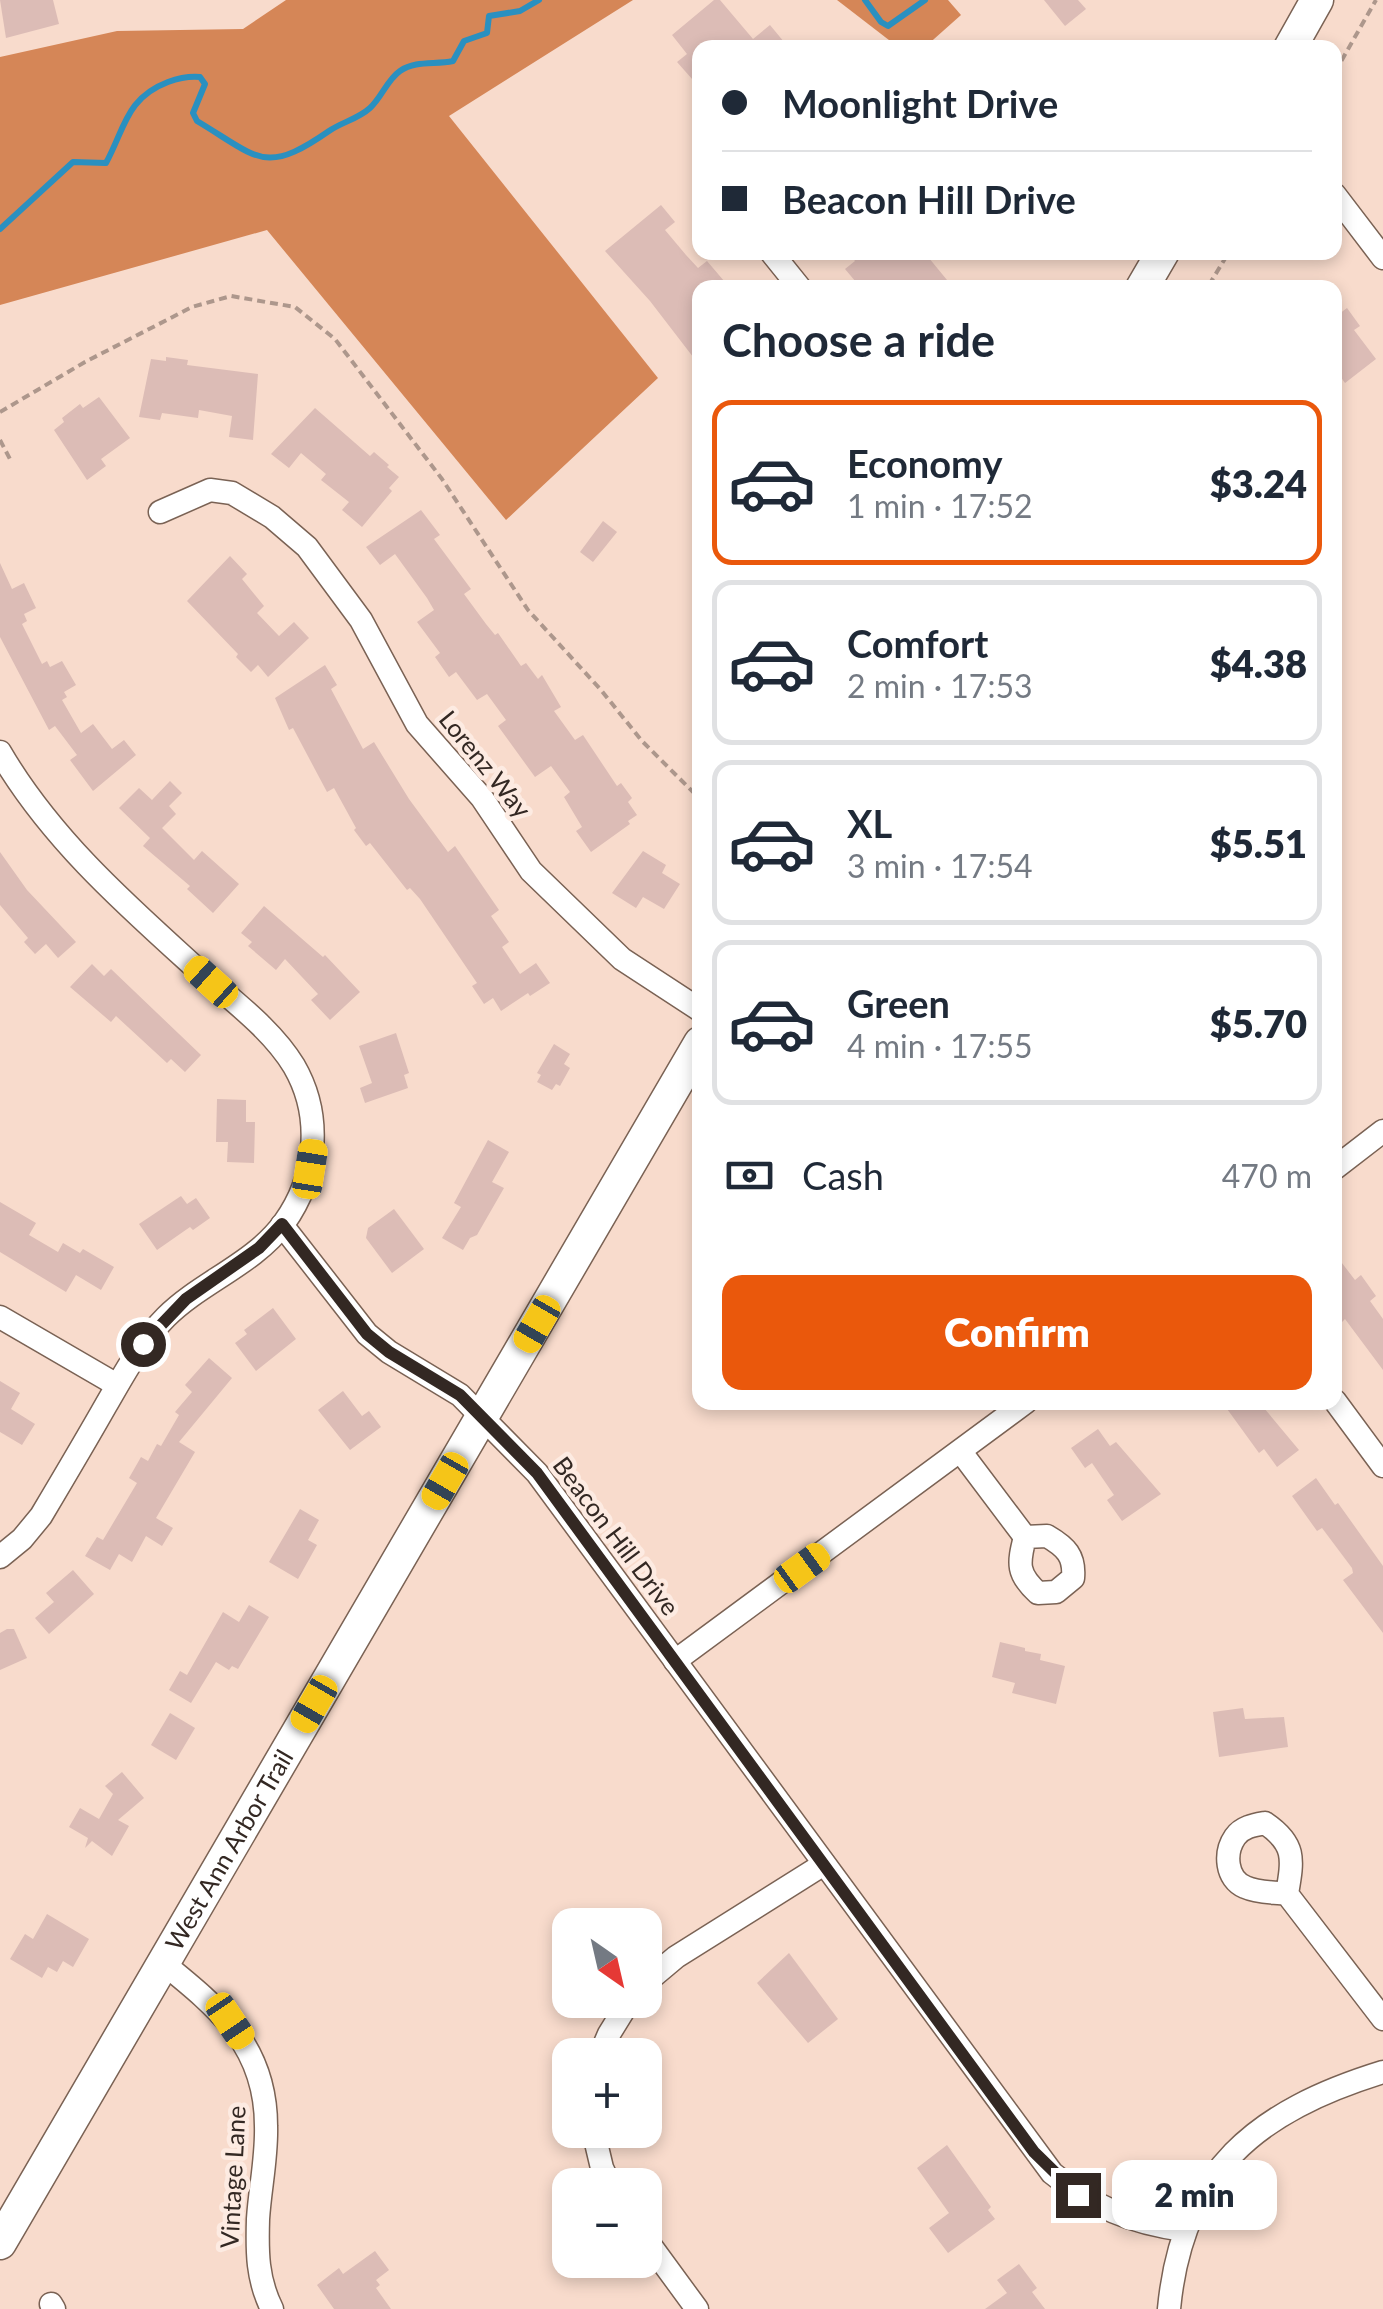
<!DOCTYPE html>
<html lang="en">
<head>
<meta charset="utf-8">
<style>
  body { margin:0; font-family:Lato,sans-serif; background:#f2f2f3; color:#1f2937; height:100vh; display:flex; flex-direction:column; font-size:38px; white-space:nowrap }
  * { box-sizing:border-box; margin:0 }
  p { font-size:32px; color:#747a83 }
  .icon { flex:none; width:55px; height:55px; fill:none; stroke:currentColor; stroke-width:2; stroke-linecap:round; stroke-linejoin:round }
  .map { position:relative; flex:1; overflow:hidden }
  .sheet { position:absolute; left:692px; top:280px; width:650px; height:1130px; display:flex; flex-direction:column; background:#fff; border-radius:20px; box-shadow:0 5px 15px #0003 }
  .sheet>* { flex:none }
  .top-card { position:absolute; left:692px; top:40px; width:650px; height:220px; border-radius:20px; box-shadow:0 5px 15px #0003; display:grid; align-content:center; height:220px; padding:0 30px; background:#fff }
  .needle { width:65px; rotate:146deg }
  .controls { position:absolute; left:552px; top:1908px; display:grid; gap:20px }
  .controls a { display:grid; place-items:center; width:110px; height:110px; border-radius:20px; background:#fff; box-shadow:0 5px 15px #0003; font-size:50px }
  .end { position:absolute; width:45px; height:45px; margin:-22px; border:12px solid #332823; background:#fff; box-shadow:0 0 0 5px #fff }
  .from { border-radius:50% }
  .bubble { position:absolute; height:70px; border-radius:20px; background:#fff; box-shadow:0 5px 15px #0003; font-size:32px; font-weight:800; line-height:70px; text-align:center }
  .car { position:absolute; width:30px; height:60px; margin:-30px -15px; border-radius:12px; box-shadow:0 0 8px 2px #0007; background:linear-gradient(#f5c518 24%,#345 0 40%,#f5c518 0 76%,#345 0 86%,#f5c518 0) }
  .top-card b { display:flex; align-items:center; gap:35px; height:95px; font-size:38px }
  .top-card b+b { border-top:2px solid #e0e1e3 }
  .top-card i { width:25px; height:25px; background:#1f2937 }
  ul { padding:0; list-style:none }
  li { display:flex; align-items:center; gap:30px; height:165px; margin:0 20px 15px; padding:0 10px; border:5px solid #e0e1e3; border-radius:20px }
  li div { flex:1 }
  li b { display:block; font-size:38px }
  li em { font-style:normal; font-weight:800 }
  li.selected { border-color:#ea580c }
  li>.icon { width:90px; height:90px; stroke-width:1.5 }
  h2 { padding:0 30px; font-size:45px; line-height:120px }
  .pay { display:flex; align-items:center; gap:25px; height:110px; padding:0 30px; font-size:38px }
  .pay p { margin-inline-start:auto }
  .cta { display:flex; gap:20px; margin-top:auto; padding:20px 30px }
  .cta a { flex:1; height:115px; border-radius:20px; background:#ea580c; color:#fff; font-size:40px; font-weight:800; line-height:115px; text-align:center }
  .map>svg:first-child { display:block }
</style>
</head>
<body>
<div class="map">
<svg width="1383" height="2309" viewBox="0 0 1383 2309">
  <rect width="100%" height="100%" fill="#f8dbcc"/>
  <g fill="#d58657">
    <path d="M 286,0 L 633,0 L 449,116 L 658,378 L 506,520 L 267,230 L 0,305 L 0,57 L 117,31 L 243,29 Z"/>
    <path d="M 837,0 L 948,0 L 961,15 L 925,47 L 898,47 Z"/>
  </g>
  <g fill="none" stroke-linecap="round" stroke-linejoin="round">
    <g stroke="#2a90c0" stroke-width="6">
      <path d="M 865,0 L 881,22 L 888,26 L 925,0"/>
      <path d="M 0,229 L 73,162 L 106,163 C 125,128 126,98 168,82 C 179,78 189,76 200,77 L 205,84 L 193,113 L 197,121 C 259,158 264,176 329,131 C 342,122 358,119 370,108 C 382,97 387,80 400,71 C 416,60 435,65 453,61 L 464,41 L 487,33 L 489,16 L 520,11 L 539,0"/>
    </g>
  </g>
  <g fill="#dcbcb6">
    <path d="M 0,0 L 53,0 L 59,24 L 6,38 Z"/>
    <path d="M 714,0 L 720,0 L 753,39 L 770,25 L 789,48 L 700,48 L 700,88 L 677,62 L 687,54 L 672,35 Z"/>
    <path d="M 1044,0 L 1078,0 L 1086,9 L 1065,26 Z"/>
    <path d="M 661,205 L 675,222 L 665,230 L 686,255 L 698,268 L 707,261 L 730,288 L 700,288 L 700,366 L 650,301 L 605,251 Z"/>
    <path d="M 848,252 L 924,252 L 947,280 L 939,288 L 861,288 L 845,269 L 855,261 Z"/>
    <path d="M 1347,308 L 1360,326 L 1354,330 L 1376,359 L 1345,383 L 1335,369 L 1335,317 Z"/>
    <path d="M 166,357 L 188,360 L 187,365 L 258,374 L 253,440 L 229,437 L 232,416 L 199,410 L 198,418 L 162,413 L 160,420 L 139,417 L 151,359 L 166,361 Z"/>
    <path d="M 99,397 L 130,438 L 101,459 L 106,466 L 87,480 L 54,430 L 64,422 L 62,418 L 80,404 L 83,408 Z"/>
    <path d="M 315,408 L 370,456 L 374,452 L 389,465 L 387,467 L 399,477 L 389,488 L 392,491 L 362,527 L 342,510 L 349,502 L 321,480 L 326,474 L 301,453 L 289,468 L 271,454 Z"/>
    <path d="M 421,510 L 440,535 L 434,539 L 471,589 L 464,594 L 486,624 L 495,635 L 498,633 L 521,666 L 526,663 L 538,679 L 542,675 L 561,707 L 554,711 L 575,740 L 583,735 L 617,786 L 621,783 L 632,798 L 628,802 L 637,815 L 628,821 L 630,824 L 591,852 L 576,831 L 582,827 L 564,797 L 570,792 L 551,766 L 535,777 L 498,726 L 506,720 L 487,694 L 477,700 L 456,672 L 449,677 L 435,657 L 440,653 L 417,622 L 434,610 L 427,598 L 395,554 L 380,565 L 366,547 Z"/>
    <path d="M 603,521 L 617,532 L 593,562 L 580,552 Z"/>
    <path d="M 230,556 L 247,574 L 242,579 L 264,606 L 257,613 L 279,636 L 294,622 L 309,638 L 268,677 L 258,665 L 251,672 L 236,657 L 238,654 L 187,601 Z"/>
    <path d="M 0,563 L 12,589 L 24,583 L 36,608 L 24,614 L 27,621 L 22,624 L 42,664 L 47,661 L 50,667 L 62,661 L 76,685 L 64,692 L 67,697 L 62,700 L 81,733 L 93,724 L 112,749 L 124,740 L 136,755 L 93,791 L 70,760 L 77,755 L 55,726 L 49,730 L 0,637 Z"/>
    <path d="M 325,665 L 337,685 L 331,689 L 363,749 L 374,742 L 409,799 L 448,852 L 455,846 L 499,910 L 491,916 L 509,942 L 502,947 L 520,974 L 536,963 L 550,983 L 530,996 L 528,993 L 501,1011 L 493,998 L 484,1004 L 472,986 L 477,983 L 420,899 L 410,888 L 407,890 L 370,843 L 366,846 L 354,830 L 356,828 L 334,788 L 327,792 L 293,728 L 289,730 L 275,698 Z"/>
    <path d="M 170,781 L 182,793 L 169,806 L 176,814 L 162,828 L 194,860 L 202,851 L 239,884 L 213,913 L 187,889 L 190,886 L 143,846 L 150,838 L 119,808 L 139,788 L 152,800 Z"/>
    <path d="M 643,851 L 666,865 L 662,873 L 680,884 L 664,909 L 643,897 L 636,908 L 612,893 Z"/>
    <path d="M 0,852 L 27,890 L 76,942 L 58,958 L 46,944 L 35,954 L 24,942 L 28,938 L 0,905 Z"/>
    <path d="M 264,906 L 323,957 L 325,955 L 360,992 L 330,1020 L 311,1000 L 318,994 L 285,959 L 276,970 L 248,946 L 252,942 L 241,933 Z"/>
    <path d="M 92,964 L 104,976 L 111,969 L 201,1055 L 185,1072 L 171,1059 L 167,1063 L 116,1016 L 111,1022 L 70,987 Z"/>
    <path d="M 396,1033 L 409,1073 L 404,1075 L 408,1088 L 365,1103 L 360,1088 L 372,1083 L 359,1046 Z"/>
    <path d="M 554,1044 L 570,1054 L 564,1064 L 570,1068 L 560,1086 L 556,1084 L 552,1090 L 537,1082 L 541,1075 L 537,1073 Z"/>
    <path d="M 217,1099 L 246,1100 L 246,1122 L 255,1122 L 254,1163 L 227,1162 L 228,1142 L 216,1142 Z"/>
    <path d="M 488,1140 L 509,1152 L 492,1182 L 504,1188 L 477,1235 L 470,1238 L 463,1250 L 442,1238 L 461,1207 L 454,1203 Z"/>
    <path d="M 181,1196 L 187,1204 L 196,1198 L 210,1218 L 193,1230 L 190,1227 L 157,1250 L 139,1224 Z"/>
    <path d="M 0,1202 L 36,1223 L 29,1235 L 58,1252 L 63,1243 L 80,1253 L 83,1249 L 114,1267 L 101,1290 L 76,1275 L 66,1292 L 0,1252 Z"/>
    <path d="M 394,1209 L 424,1249 L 392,1273 L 366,1238 L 368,1228 Z"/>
    <path d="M 1335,1254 L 1355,1280 L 1361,1275 L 1376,1296 L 1370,1301 L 1383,1319 L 1383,1370 L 1345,1319 L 1342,1322 L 1335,1312 Z"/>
    <path d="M 273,1308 L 296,1339 L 256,1371 L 235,1343 L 247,1334 L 244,1330 Z"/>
    <path d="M 209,1358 L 232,1378 L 179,1442 L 195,1452 L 156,1518 L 173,1528 L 162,1546 L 146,1536 L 132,1562 L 119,1554 L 110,1570 L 85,1556 L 97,1537 L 103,1540 L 137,1483 L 129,1478 L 141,1457 L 148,1461 L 157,1444 L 161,1446 L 179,1415 L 175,1412 L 192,1392 L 185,1385 Z"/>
    <path d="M 0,1381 L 20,1393 L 11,1409 L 35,1424 L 22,1445 L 0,1432 Z"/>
    <path d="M 343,1391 L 362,1416 L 369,1411 L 381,1427 L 350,1450 L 318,1410 Z"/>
    <path d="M 1222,1402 L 1259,1402 L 1299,1450 L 1277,1467 L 1264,1449 L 1259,1453 Z"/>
    <path d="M 1098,1429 L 1110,1446 L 1116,1442 L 1161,1494 L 1122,1521 L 1107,1500 L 1114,1495 L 1092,1463 L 1085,1468 L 1071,1448 Z"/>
    <path d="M 1316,1478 L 1335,1505 L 1338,1503 L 1383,1566 L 1383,1633 L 1343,1580 L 1353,1573 L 1352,1568 L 1322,1528 L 1317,1531 L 1292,1496 Z"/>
    <path d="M 300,1509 L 319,1520 L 308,1540 L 317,1545 L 298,1579 L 269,1562 Z"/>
    <path d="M 73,1570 L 94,1594 L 49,1634 L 35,1618 L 54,1602 L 46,1593 Z"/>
    <path d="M 249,1605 L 269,1617 L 238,1669 L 232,1666 L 229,1670 L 216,1662 L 191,1703 L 169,1690 L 180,1671 L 187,1675 L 223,1612 L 239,1622 Z"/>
    <path d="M 7,1629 L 14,1629 L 27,1658 L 0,1670 L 0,1633 Z"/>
    <path d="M 1000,1642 L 1025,1648 L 1025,1651 L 1041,1654 L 1040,1660 L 1065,1666 L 1056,1704 L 1012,1693 L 1015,1683 L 992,1677 Z"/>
    <path d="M 1243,1708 L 1245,1719 L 1284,1717 L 1288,1747 L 1219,1757 L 1213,1712 Z"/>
    <path d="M 170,1713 L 195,1728 L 176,1760 L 151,1745 Z"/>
    <path d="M 122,1772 L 144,1798 L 118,1820 L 129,1826 L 112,1856 L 92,1841 L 85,1848 L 88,1838 L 69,1827 L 80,1808 L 99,1819 L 113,1794 L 105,1786 Z"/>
    <path d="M 47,1914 L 89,1939 L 73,1967 L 63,1961 L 57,1972 L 48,1967 L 42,1978 L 10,1959 L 25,1934 L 33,1939 Z"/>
    <path d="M 789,1953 L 838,2019 L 808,2043 L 757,1983 Z"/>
    <path d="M 947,2145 L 991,2207 L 988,2210 L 995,2219 L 948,2253 L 929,2228 L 949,2213 L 917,2168 Z"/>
    <path d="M 375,2251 L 389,2270 L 376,2280 L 380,2285 L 376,2288 L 391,2309 L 334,2309 L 317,2285 L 339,2268 L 343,2274 Z"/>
    <path d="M 1019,2264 L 1037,2288 L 1032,2292 L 1045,2309 L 985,2309 L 1007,2293 L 997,2280 Z"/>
  </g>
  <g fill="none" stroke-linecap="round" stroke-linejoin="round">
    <g stroke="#7a6254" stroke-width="25">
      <g id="street">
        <path d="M 1335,195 L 1383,258"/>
        <path d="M 771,252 L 800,288"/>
        <path d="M 160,512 L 210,490 L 232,493 L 272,517 L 307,547 L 361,620 L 417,724 L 482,798 L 531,871 L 622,959 L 700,1010"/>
        <path d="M 0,752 C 50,838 125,904 198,970 C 230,999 271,1028 294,1066 C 323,1116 317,1177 284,1223 C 254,1264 201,1282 166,1317 C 141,1342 124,1374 106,1405 C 85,1442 63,1479 41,1516 L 22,1539 L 0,1557"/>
        <path d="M 1335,1168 L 1383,1131"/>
        <path d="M 282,1225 L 367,1334 L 389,1352 L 460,1395 L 537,1473 L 1052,2173 C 1093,2207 1131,2223 1184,2230"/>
        <path d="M 0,1317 L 117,1385"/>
        <path d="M 1335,1401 L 1383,1466"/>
        <path d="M 961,1452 L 1025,1537"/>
        <path d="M 1047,1536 C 1066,1547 1075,1556 1073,1578 L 1056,1592 L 1038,1593 C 1017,1574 1018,1564 1025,1537 Z"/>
        <path d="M 675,1661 L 1026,1402"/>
        <path d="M 1287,1894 C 1274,1892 1258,1893 1245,1887 C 1226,1879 1224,1853 1235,1837 C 1242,1827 1254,1825 1265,1823 C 1296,1844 1293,1859 1287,1894 L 1383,2019"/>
        <path d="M 163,1963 C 220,2009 266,2047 266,2126 C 267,2157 260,2188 258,2219 C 257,2252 257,2279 272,2309"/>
        <path d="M 645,1983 L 676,1957 L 824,1864"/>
        <path d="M 600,2055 L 609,2034 L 630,2000"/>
        <path d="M 593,2130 L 602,2168 L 610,2185"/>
        <path d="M 645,2238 L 697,2309"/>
        <path d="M 51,2304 L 54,2309"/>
        <path d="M 1169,2309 C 1182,2170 1257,2111 1383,2072"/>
      </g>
    </g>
    <g stroke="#7a6254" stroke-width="35">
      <g id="secondary">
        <path d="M 1290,48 L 1317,0"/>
        <path d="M 1142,288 L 1163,252"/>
        <path id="s1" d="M 0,2243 L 700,1043"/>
      </g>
    </g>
    <g stroke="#ad978c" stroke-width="4" stroke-dasharray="8 5" stroke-linecap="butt">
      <path d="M 1335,72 L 1376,0"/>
      <path d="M 1209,285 L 1229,252"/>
      <path d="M 0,412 L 85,362 L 192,307 L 231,296 L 295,307 L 335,339 L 442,479 L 528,610 L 601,690 L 642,741 L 700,799"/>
      <path d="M 0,440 L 11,461"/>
    </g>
    <use href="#street" stroke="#fff" stroke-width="22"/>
    <use href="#secondary" stroke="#fff" stroke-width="32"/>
  </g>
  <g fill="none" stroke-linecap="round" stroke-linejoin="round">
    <path stroke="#332823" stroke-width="12" d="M 143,1344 L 186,1299 L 259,1248 L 282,1224 L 367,1334 L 389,1352 L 460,1395 L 537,1473 L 1034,2152 L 1078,2195"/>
  </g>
  <g text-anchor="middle" stroke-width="9" stroke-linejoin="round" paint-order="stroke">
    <g font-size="25" fill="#332823" stroke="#fdebe2">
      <text transform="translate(485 764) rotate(51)" y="9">Lorenz Way</text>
      <text transform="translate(616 1536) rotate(53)" y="9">Beacon Hill Drive</text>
      <text dy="9" stroke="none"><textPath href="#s1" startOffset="455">West Ann Arbor Trail</textPath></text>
      <text transform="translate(233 2177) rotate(-87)" y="9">Vintage Lane</text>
    </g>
  </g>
</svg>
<div class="controls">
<a><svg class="needle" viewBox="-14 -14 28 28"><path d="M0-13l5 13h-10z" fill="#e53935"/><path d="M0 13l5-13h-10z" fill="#747a83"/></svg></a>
<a>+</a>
<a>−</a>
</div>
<i class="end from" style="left:143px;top:1344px"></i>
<i class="end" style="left:1078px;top:2195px"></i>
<div class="bubble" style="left:1112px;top:2160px;width:165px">2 min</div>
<i class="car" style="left:211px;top:982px;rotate:312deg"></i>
<i class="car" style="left:310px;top:1169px;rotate:9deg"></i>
<i class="car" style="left:537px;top:1324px;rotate:210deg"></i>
<i class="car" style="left:445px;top:1481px;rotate:210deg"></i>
<i class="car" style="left:802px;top:1568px;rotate:54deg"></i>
<i class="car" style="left:314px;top:1704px;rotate:210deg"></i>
<i class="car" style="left:230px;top:2021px;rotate:146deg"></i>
<div class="top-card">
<b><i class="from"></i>Moonlight Drive</b>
<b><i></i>Beacon Hill Drive</b>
</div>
<section class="sheet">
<h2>Choose a ride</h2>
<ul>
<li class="selected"><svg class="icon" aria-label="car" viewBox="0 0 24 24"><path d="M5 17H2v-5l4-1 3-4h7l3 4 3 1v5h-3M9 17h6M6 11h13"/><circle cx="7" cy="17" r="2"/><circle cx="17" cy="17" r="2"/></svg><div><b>Economy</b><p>1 min · 17:52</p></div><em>$3.24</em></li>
<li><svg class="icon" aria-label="car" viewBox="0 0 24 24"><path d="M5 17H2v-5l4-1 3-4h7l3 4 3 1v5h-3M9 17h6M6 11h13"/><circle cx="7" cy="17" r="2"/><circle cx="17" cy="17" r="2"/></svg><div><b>Comfort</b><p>2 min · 17:53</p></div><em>$4.38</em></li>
<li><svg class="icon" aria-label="car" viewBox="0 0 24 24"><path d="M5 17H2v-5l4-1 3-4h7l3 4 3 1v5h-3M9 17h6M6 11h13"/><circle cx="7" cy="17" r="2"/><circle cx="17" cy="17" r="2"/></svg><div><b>XL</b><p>3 min · 17:54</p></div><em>$5.51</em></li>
<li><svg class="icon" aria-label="car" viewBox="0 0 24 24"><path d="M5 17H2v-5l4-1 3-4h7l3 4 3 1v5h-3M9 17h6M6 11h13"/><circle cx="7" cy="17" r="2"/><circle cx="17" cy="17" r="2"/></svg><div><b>Green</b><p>4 min · 17:55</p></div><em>$5.70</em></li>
</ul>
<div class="pay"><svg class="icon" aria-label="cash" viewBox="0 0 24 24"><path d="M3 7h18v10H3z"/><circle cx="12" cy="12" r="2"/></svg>Cash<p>470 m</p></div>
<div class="cta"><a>Confirm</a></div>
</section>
</div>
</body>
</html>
